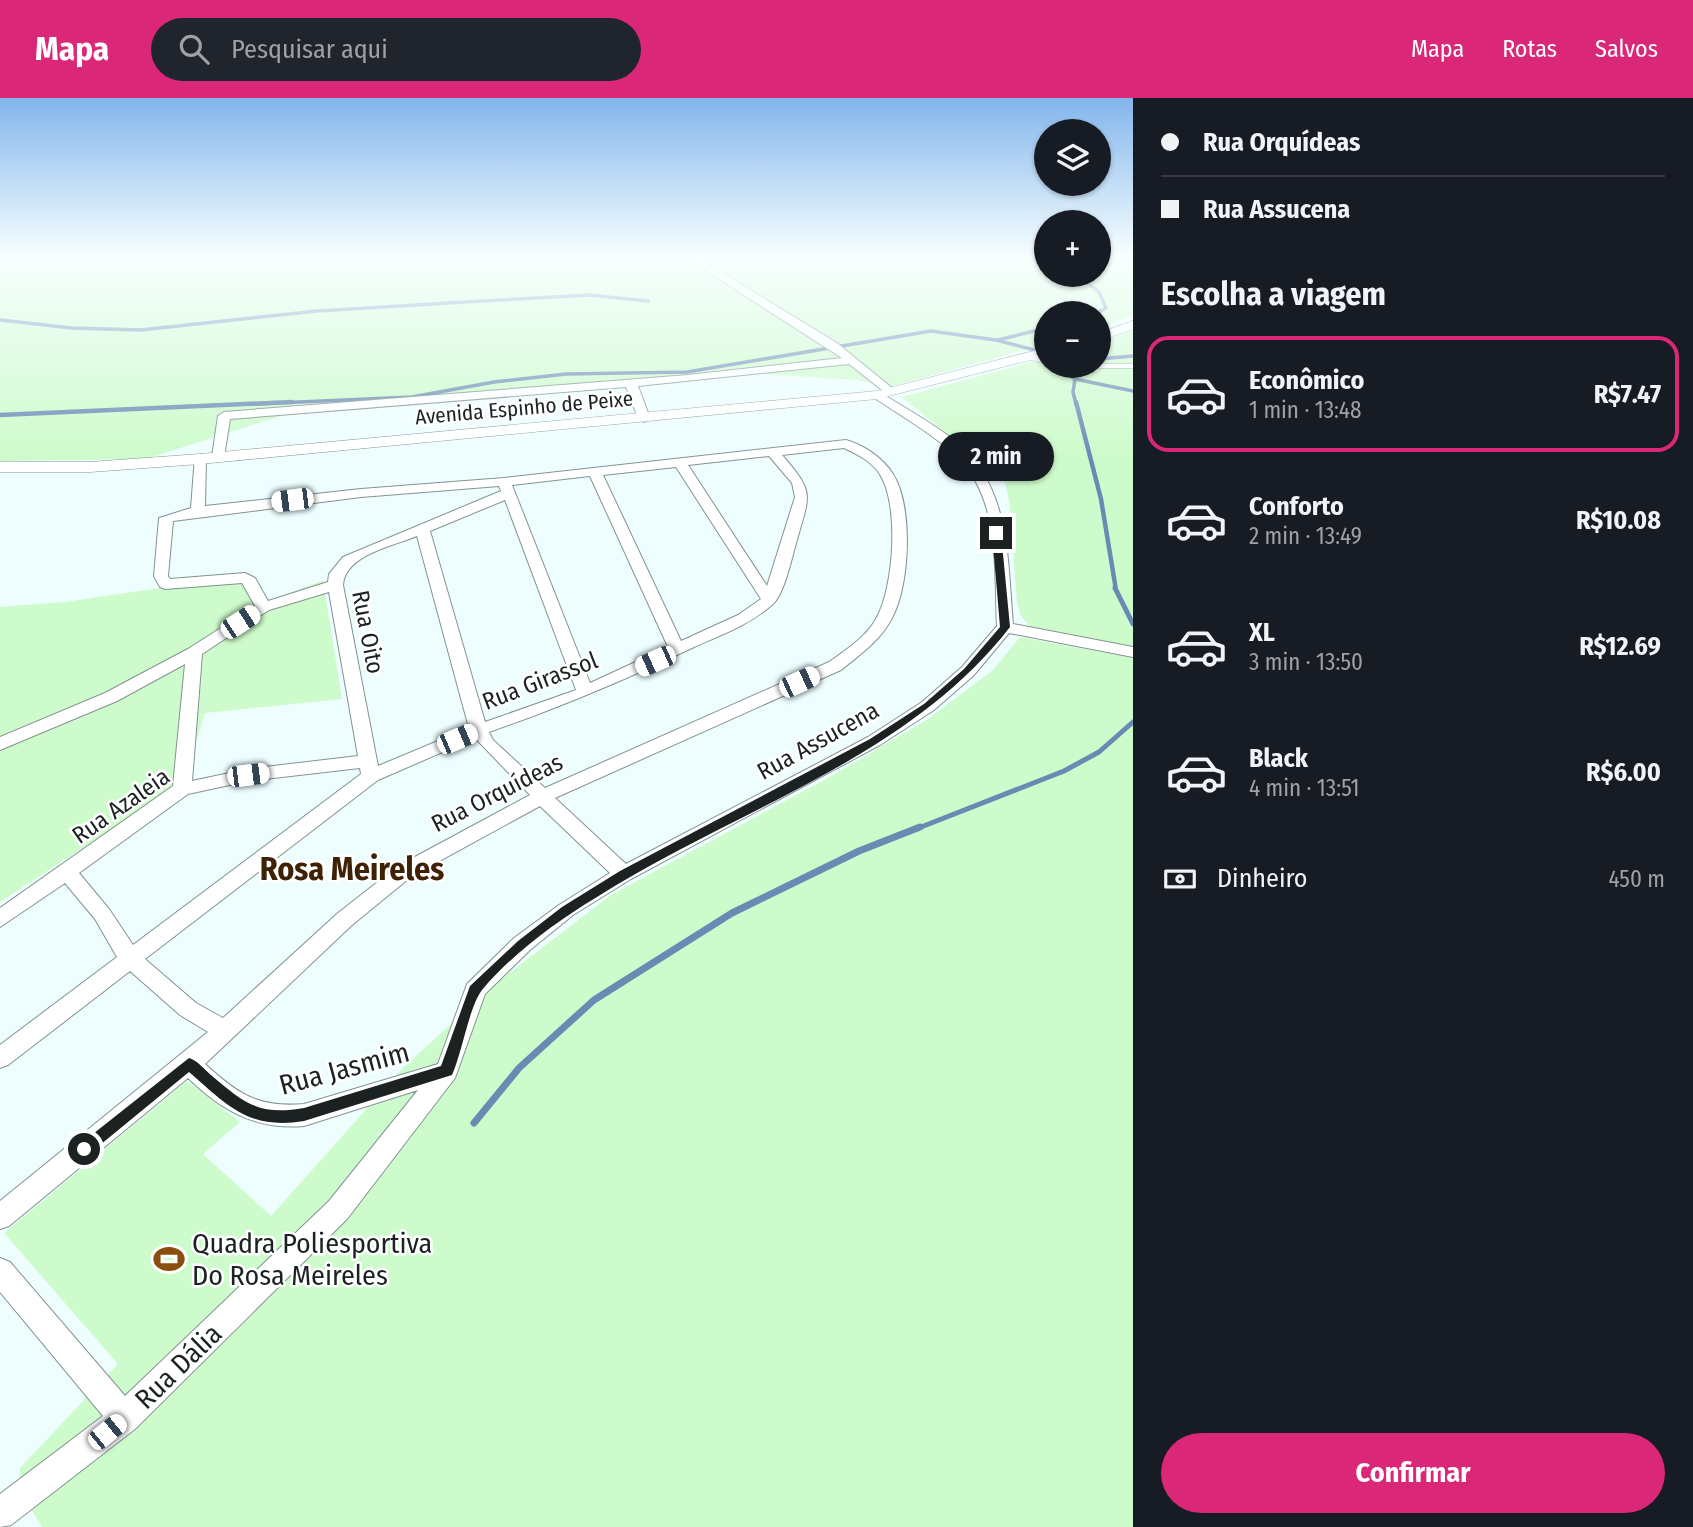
<!DOCTYPE html>
<html lang="pt">
<head>
<meta charset="utf-8">
<style>
  body { margin:0; font-family:"Fira Sans Condensed",sans-serif; background:#20242c; color:#f1f3f6; height:100vh; display:flex; flex-direction:column; font-size:26px; white-space:nowrap }
  * { box-sizing:border-box; margin:0 }
  p { font-size:23px; color:#9ea1a6 }
  .icon { flex:none; width:38px; height:38px; fill:none; stroke:currentColor; stroke-width:2; stroke-linecap:round; stroke-linejoin:round }
  .map { position:relative; flex:1; overflow:hidden }
  .panel { display:flex; flex-direction:column; background:#171b24; width:560px }
  .panel>* { flex:none }
  .top-card { display:grid; align-content:center; height:154px; padding:0 28px; background:#171b24 }
  .tools { position:absolute; left:1034px; top:21px; display:grid; gap:14px }
  .tools a { display:grid; place-items:center; width:77px; height:77px; border-radius:50%; background:#171b24; box-shadow:0 2px 5px #0004; font-size:35px }
  .end { position:absolute; width:32px; height:32px; margin:-16px; border:9px solid #1c2222; background:#fff; box-shadow:0 0 0 4px #fff }
  .from { border-radius:50% }
  .bubble { position:absolute; height:49px; border-radius:24px; background:#171b24; box-shadow:0 2px 5px #0004; font-size:23px; font-weight:700; line-height:49px; text-align:center }
  .car { position:absolute; width:21px; height:42px; margin:-21px -10px; border-radius:9px; box-shadow:0 0 5px 2px #0007; background:linear-gradient(#fff 24%,#345 0 40%,#fff 0 76%,#345 0 86%,#fff 0) }
  .top-card b { display:flex; align-items:center; gap:24px; height:66px; font-size:26px }
  .top-card b+b { border-top:2px solid #363941 }
  .top-card i { width:18px; height:18px; background:#f1f3f6 }
  ul { padding:0; list-style:none }
  li { display:flex; align-items:center; gap:21px; height:116px; margin:0 14px 10px; padding:0 14px; border:4px solid transparent; border-radius:21px }
  li div { flex:1 }
  li b { display:block; font-size:26px }
  li em { font-style:normal; font-weight:700 }
  li.active { border-color:#db2777 }
  li>.icon { width:63px; height:63px; stroke-width:1.5 }
  h2 { padding:0 28px; font-size:32px; line-height:84px }
  .pay { display:flex; align-items:center; gap:18px; height:77px; padding:0 28px; font-size:26px }
  .pay p { margin-inline-start:auto }
  .primary-button { display:flex; gap:14px; margin-top:auto; padding:14px 28px }
  .primary-button a { flex:1; height:80px; border-radius:42px; background:#db2777; color:#fff; font-size:28px; font-weight:700; line-height:80px; text-align:center }
  header { display:flex; align-items:center; gap:42px; box-sizing:border-box; height:98px; padding:0 35px; background:#db2777; color:#fff }
  header strong { font-size:33px }
  nav { display:flex; gap:38px; margin-inline-start:auto; font-size:24px }
  .search { width:490px; height:63px; background:#20242c; display:flex; align-items:center; gap:18px; box-sizing:border-box; padding:0 24px; border-radius:38px; color:#9ea1a6; font-size:26px }
  main { display:flex; flex:1; min-height:0 }
  .map>svg:first-child { display:block }
</style>
</head>
<body>
<header>
<strong>Mapa</strong>
<div class="search"><svg class="icon" aria-label="search" viewBox="0 0 24 24"><circle cx="10" cy="10" r="6"/><path d="M15 15l6 6"/></svg>Pesquisar aqui</div>
<nav><a>Mapa</a><a>Rotas</a><a>Salvos</a></nav>
</header>
<main>
<div class="map">
<svg width="1133" height="1429" viewBox="0 0 1133 1429">
  <rect width="100%" height="100%" fill="#eefeff"/>
  <g fill="#cdfbcb">
    <path d="M 0,160 L 697,160 L 704,165 L 712,160 L 1046,160 L 1046,177 L 1099,177 L 1099,160 L 1133,160 L 1133,217 L 1099,230 L 1099,215 L 1046,215 L 1046,246 L 892,288 L 856,282 L 764,276 L 701,278 L 290,315 L 146,361 L 0,363 Z"/>
    <path d="M 1133,232 L 1133,549 L 1031,530 L 1021,518 L 1017,506 L 1010,407 L 1005,384 L 902,299 L 1046,260 L 1046,268 L 1099,268 L 1099,244 Z"/>
    <path d="M 247,477 L 267,504 L 323,482 L 342,601 L 205,615 L 188,669 L 177,688 L 0,804 L 0,509 L 65,504 Z"/>
    <path d="M 1020,539 L 1133,560 L 1133,1429 L 42,1429 L 21,1394 L 20,1370 L 118,1266 L 4,1135 L 187,983 L 240,1024 L 203,1056 L 271,1118 L 402,971 L 491,889 L 611,797 L 828,680 L 928,621 L 992,573 Z"/>
  </g>
  <g fill="none" stroke-linecap="round" stroke-linejoin="round">
    <g stroke="#6a8ab3" stroke-width="3.5">
      <path d="M 1077,177 L 1099,194 L 1106,210 L 1097,215"/>
      <path d="M 0,222 L 72,230 L 141,232 L 317,213 L 465,204 L 589,197 L 648,203"/>
      <path d="M 998,242 L 1046,230"/>
      <path d="M 1099,261 L 1133,258"/>
      <path d="M 1054,268 L 1075,281 L 1133,293"/>
      <path d="M 1075,281 L 1073,294 L 1076,306"/>
      <path d="M 252,306 L 412,299 L 494,284 L 566,276 L 687,274 L 931,233 L 996,242 L 1046,255"/>
    </g>
    <g stroke="#6a8ab3" stroke-width="4.5">
      <path d="M 1076,304 L 1101,401 L 1116,492"/>
      <path d="M 0,317 L 292,304"/>
    </g>
    <g stroke="#6a8ab3" stroke-width="5">
      <path d="M 1115,490 L 1133,526"/>
      <path d="M 916,731 L 1064,673 L 1099,654 L 1133,624"/>
    </g>
    <path stroke="#6a8ab3" stroke-width="7" d="M 474,1025 L 519,970 L 594,902 L 732,815 L 859,753 L 920,729"/>
    <g stroke="#839292" stroke-width="1">
      <g id="service">
        <path d="M 1027,257 L 1046,262 L 1046,266 L 1025,260 L 1024,259 Z"/>
        <path d="M 1099,266 L 1133,266 L 1133,270 L 1065,270 L 1062,268 L 1099,268 Z"/>
      </g>
    </g>
    <g stroke="#839292" stroke-width="2">
      <g id="minor">
        <path d="M 686,160 L 698,160 L 837,245 L 897,294 L 887,296 L 849,266 L 638,288 L 650,320 L 644,324 L 638,320 L 626,289 L 230,321 L 224,359 L 218,363 L 212,359 L 218,318 L 224,314 L 688,277 L 842,260 Z"/>
        <path d="M 873,295 L 881,295 C 905,310 931,324 954,342 C 1011,388 1007,459 1013,526 L 1133,549 L 1133,559 L 1009,535 L 974,577 L 934,612 L 880,647 L 631,781 L 573,817 L 530,852 L 485,896 L 455,980 L 347,1121 L 135,1331 L 11,1427 L 0,1429 L 0,1396 L 103,1318 L 0,1194 L 0,1160 L 10,1164 L 125,1298 L 329,1103 L 418,992 L 304,1028 C 256,1032 222,1013 188,980 L 9,1128 L 0,1131 L 0,1103 L 208,934 L 180,917 L 130,873 L 8,967 L 0,970 L 0,947 L 117,859 L 95,821 L 65,785 L 0,829 L 0,810 L 173,688 L 185,566 L 117,603 L 0,652 L 0,639 L 105,595 L 188,551 L 255,508 L 242,485 L 165,491 L 160,489 L 154,478 L 159,420 L 191,410 L 195,358 L 206,361 L 205,408 L 361,391 L 504,380 L 846,342 C 864,347 883,360 893,376 C 913,408 910,485 893,518 C 882,541 861,556 841,572 L 555,700 L 626,766 L 868,639 L 922,604 L 962,569 L 997,528 C 994,473 1001,401 957,359 C 932,335 901,318 873,299 ZM 844,350 C 857,356 871,363 879,375 C 900,405 894,490 876,521 C 866,539 846,552 829,564 L 545,690 L 493,642 L 489,634 C 561,609 627,581 694,549 C 721,537 751,526 773,506 C 785,495 792,458 797,442 C 810,395 815,395 782,357 ZM 769,358 L 792,385 L 795,399 L 767,488 L 688,367 ZM 676,369 L 761,501 L 738,517 L 681,543 L 603,377 ZM 590,378 L 668,549 L 590,585 L 512,387 ZM 499,388 L 501,393 L 343,459 L 329,476 L 328,484 L 268,503 L 255,480 L 245,475 L 170,481 L 168,478 L 173,423 L 361,399 ZM 505,402 L 576,592 L 485,624 L 430,433 ZM 417,438 L 469,630 L 378,668 L 343,487 C 345,457 393,448 417,438 ZM 329,494 L 358,658 L 248,671 L 192,683 L 202,556 L 269,512 ZM 475,640 L 530,697 L 398,768 L 338,815 L 223,920 L 196,905 L 145,861 L 378,682 ZM 360,670 L 361,676 L 133,847 L 109,811 L 79,775 L 188,696 L 248,683 ZM 540,708 L 610,775 L 559,807 L 514,840 L 467,886 L 438,966 L 304,1006 C 258,1010 238,996 205,966 L 352,827 L 412,778 Z"/>
      </g>
    </g>
    <g stroke="#839292" stroke-width="1">
      <g id="tertiary">
        <path d="M 1133,223 L 1133,231 L 1099,243 L 1099,235 Z"/>
        <path d="M 1046,250 L 1046,258 L 877,301 L 200,366 L 90,374 L 0,374 L 0,364 L 90,364 L 200,356 L 877,293 Z"/>
      </g>
    </g>
    <use href="#service" fill="#fff" fill-rule="evenodd"/>
    <use href="#minor" fill="#fff" fill-rule="evenodd"/>
    <use href="#tertiary" fill="#fff" fill-rule="evenodd"/>
  </g>
  <linearGradient id="sky" x2="0" y2="1"><stop stop-color="#83b5ec"/><stop offset="0.44" stop-color="#f7ffff"/><stop offset="1" stop-color="#f7ffff" stop-opacity="0"/></linearGradient>
  <rect width="1133" height="360" fill="url(#sky)"/>
  <path fill="#1c2222" d="M 996,433 L 1001,435 L 1010,529 C 908,661 734,712 597,799 C 556,824 513,855 482,892 C 469,909 462,955 452,977 L 304,1023 C 249,1032 228,1008 189,974 L 89,1056 L 79,1056 L 79,1047 L 189,960 C 198,963 204,971 211,977 C 244,1005 259,1018 304,1010 L 441,968 L 470,888 L 518,843 L 562,809 L 620,773 L 870,641 L 924,606 L 964,571 L 1000,529 L 992,435 Z"/>
  <defs>
    <g id="stadium-bare" transform="scale(2.415)"><path d="M0-5a6.5 5 0 1 0 0 10a6.5 5 0 1 0 0-10ZM-3.5-1.8h7v3.6h-7Z" fill="#8b4f0d" stroke="#fff" stroke-width="2.5" paint-order="stroke"/></g>
  </defs>
  <g fill-rule="evenodd">
    <use href="#stadium-bare" x="169" y="1161"/>
  </g>
  <g text-anchor="middle" stroke-width="5" stroke-linejoin="round" paint-order="stroke">
    <g font-size="21" fill="#1c2222" stroke="#fff">
      <text transform="translate(524 310) rotate(-5)" y="7">Avenida Espinho de Peixe</text>
    </g>
    <g font-size="24" fill="#1c2222" stroke="#fff">
      <text transform="translate(368 534) rotate(79)" y="8">Rua Oito</text>
      <text transform="translate(540 583) rotate(-21)" y="8">Rua Girassol</text>
      <text transform="translate(818 643) rotate(-29)" y="8">Rua Assucena</text>
      <text transform="translate(497 695) rotate(-27)" y="8">Rua Orquídeas</text>
      <text transform="translate(121 708) rotate(-35)" y="8">Rua Azaleia</text>
    </g>
    <g font-size="28" fill="#1c2222" stroke="#fff">
      <text transform="translate(344 970) rotate(-15)" y="10">Rua Jasmim</text>
      <text transform="translate(178 1268) rotate(-44)" y="10">Rua Dália</text>
    </g>
    <g font-size="28" fill="#1c2222" stroke="#fff" text-anchor="start">
      <text x="192" y="1155">Quadra Poliesportiva<tspan x="192" dy="32">Do Rosa Meireles</tspan></text>
    </g>
    <g font-size="32" font-weight="bold" fill="#3f2206" stroke="#fff">
      <text x="352" y="782">Rosa Meireles</text>
    </g>
  </g>
</svg>
<div class="tools">
<a><svg class="icon" aria-label="layers" viewBox="0 0 24 24"><path d="M12 4l9 5-9 5-9-5zM3 14l9 5 9-5"/></svg></a>
<a>+</a>
<a>−</a>
</div>
<i class="end from" style="left:84px;top:1051px"></i>
<i class="end" style="left:996px;top:435px"></i>
<div class="bubble" style="left:938px;top:334px;width:116px">2 min</div>
<i class="car" style="left:292px;top:402px;rotate:263deg"></i>
<i class="car" style="left:240px;top:524px;rotate:57deg"></i>
<i class="car" style="left:655px;top:563px;rotate:246deg"></i>
<i class="car" style="left:799px;top:584px;rotate:65deg"></i>
<i class="car" style="left:457px;top:641px;rotate:67deg"></i>
<i class="car" style="left:248px;top:677px;rotate:83deg"></i>
<i class="car" style="left:107px;top:1334px;rotate:51deg"></i>
</div>
<section class="panel">
<div class="top-card">
<b><i class="from"></i>Rua Orquídeas</b>
<b><i></i>Rua Assucena</b>
</div>
<h2>Escolha a viagem</h2>
<ul>
<li class="active"><svg class="icon" aria-label="car" viewBox="0 0 24 24"><path d="M5 17H2v-5l4-1 3-4h7l3 4 3 1v5h-3M9 17h6M6 11h13"/><circle cx="7" cy="17" r="2"/><circle cx="17" cy="17" r="2"/></svg><div><b>Econômico</b><p>1 min · 13:48</p></div><em>R$7.47</em></li>
<li><svg class="icon" aria-label="car" viewBox="0 0 24 24"><path d="M5 17H2v-5l4-1 3-4h7l3 4 3 1v5h-3M9 17h6M6 11h13"/><circle cx="7" cy="17" r="2"/><circle cx="17" cy="17" r="2"/></svg><div><b>Conforto</b><p>2 min · 13:49</p></div><em>R$10.08</em></li>
<li><svg class="icon" aria-label="car" viewBox="0 0 24 24"><path d="M5 17H2v-5l4-1 3-4h7l3 4 3 1v5h-3M9 17h6M6 11h13"/><circle cx="7" cy="17" r="2"/><circle cx="17" cy="17" r="2"/></svg><div><b>XL</b><p>3 min · 13:50</p></div><em>R$12.69</em></li>
<li><svg class="icon" aria-label="car" viewBox="0 0 24 24"><path d="M5 17H2v-5l4-1 3-4h7l3 4 3 1v5h-3M9 17h6M6 11h13"/><circle cx="7" cy="17" r="2"/><circle cx="17" cy="17" r="2"/></svg><div><b>Black</b><p>4 min · 13:51</p></div><em>R$6.00</em></li>
</ul>
<div class="pay"><svg class="icon" aria-label="cash" viewBox="0 0 24 24"><path d="M3 7h18v10H3z"/><circle cx="12" cy="12" r="2"/></svg>Dinheiro<p>450 m</p></div>
<div class="primary-button"><a>Confirmar</a></div>
</section>
</main>
</body>
</html>
